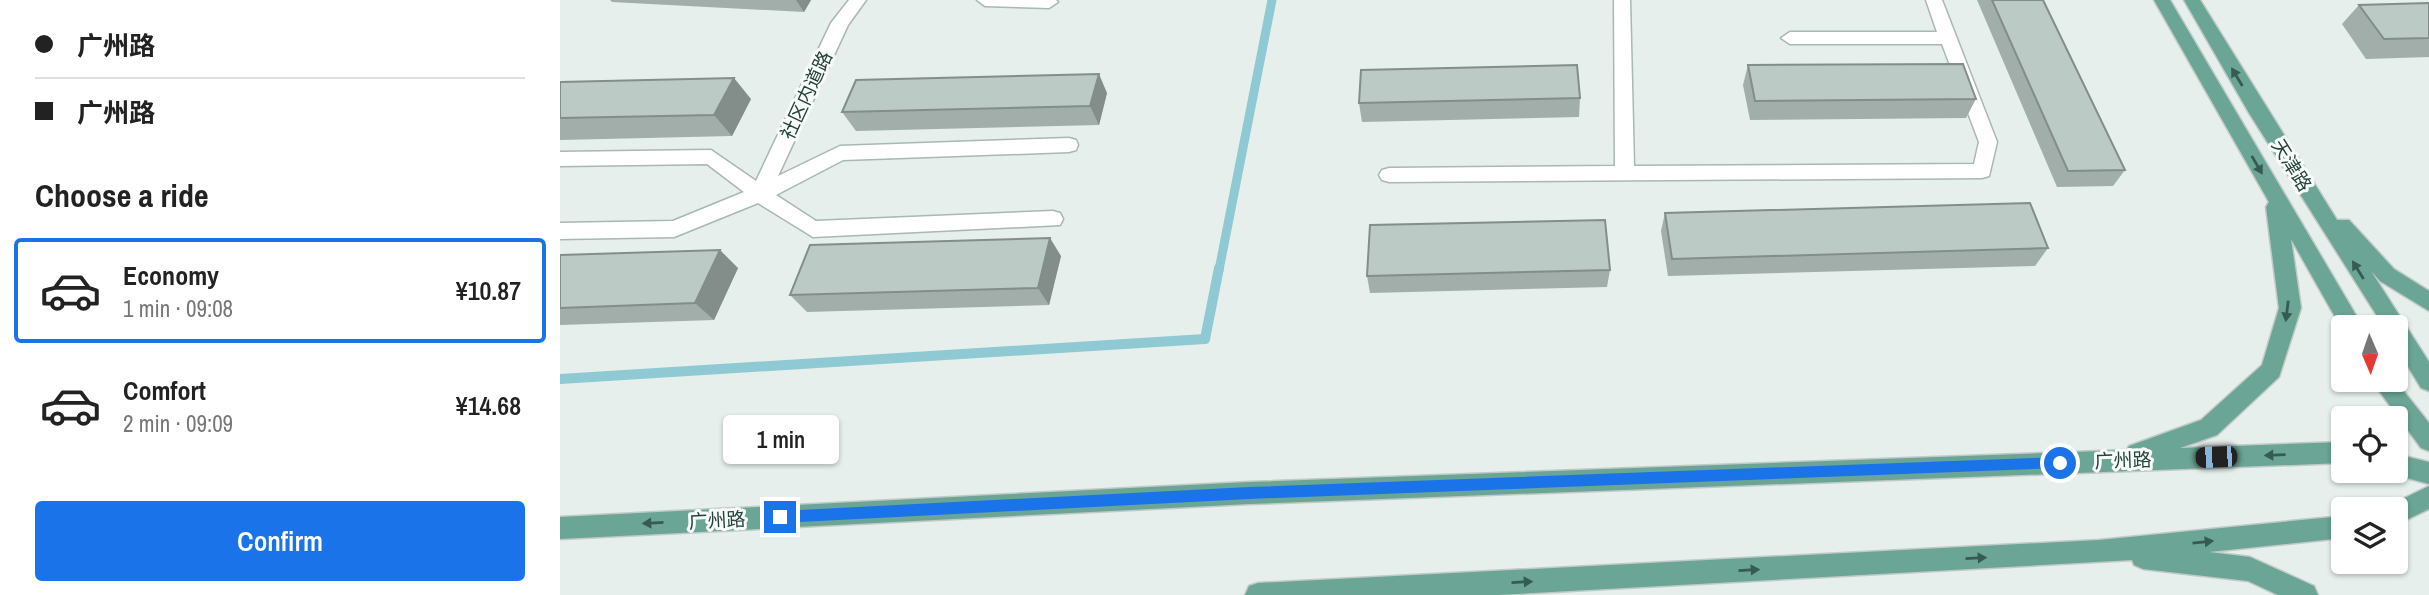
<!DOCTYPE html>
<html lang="en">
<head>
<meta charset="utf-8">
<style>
  body { margin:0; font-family:"Archivo Narrow","Noto Sans SC",sans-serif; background:#f6f6f6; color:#222; height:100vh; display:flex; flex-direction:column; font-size:26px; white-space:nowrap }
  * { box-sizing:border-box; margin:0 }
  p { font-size:23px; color:#767676 }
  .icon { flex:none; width:38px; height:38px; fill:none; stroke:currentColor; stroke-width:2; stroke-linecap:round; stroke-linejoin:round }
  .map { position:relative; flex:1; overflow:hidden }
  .details { display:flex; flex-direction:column; background:#fff; width:560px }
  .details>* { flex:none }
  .top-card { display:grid; align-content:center; height:154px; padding:0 35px; background:#fff }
  .needle { width:46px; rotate:178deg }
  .fabs { position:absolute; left:1771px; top:315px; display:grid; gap:14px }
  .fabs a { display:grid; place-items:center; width:77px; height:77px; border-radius:7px; background:#fff; box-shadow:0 2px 5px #0004; font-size:35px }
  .end { position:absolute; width:32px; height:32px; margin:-16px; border:9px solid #1a73e8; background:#fff; box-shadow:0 0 0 4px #fff }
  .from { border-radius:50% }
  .bubble { position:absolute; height:49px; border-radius:7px; background:#fff; box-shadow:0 2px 5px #0004; font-size:23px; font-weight:600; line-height:49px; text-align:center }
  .car { position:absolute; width:21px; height:42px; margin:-21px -10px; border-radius:9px; box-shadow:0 0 5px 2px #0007; background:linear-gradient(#222 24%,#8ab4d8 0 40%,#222 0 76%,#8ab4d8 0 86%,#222 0) }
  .top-card b { display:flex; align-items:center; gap:24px; height:66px; font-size:26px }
  .top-card b+b { border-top:2px solid #e0e0e0 }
  .top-card i { width:18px; height:18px; background:#222 }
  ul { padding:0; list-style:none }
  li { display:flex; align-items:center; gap:21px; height:105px; margin:0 14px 10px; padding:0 21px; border:4px solid transparent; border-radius:7px }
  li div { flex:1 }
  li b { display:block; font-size:26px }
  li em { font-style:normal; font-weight:600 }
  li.selected { border-color:#1a73e8 }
  li>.icon { width:63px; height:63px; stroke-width:1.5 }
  h2 { padding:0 35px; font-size:32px; line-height:84px }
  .button { display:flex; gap:14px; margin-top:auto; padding:14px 35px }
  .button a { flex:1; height:80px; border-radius:7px; background:#1a73e8; color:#fff; font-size:28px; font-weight:600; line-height:80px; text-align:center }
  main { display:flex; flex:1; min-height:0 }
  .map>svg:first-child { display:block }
</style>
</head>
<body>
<main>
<section class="details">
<div class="top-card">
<b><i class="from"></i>广州路</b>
<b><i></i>广州路</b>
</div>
<h2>Choose a ride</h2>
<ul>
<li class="selected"><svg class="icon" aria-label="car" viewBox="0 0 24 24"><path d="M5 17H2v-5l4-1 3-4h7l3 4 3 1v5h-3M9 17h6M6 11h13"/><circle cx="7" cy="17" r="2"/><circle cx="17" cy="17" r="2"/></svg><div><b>Economy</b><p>1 min · 09:08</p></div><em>¥10.87</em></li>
<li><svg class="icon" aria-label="car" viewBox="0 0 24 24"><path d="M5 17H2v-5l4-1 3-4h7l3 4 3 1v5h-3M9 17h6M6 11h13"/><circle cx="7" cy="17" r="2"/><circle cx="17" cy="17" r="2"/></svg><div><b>Comfort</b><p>2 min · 09:09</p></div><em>¥14.68</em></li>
</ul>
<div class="button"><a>Confirm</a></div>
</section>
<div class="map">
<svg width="1869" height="595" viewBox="0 0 1869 595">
  <rect width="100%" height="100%" fill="#e6efeb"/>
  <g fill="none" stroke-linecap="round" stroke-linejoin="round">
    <path stroke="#8ec9d4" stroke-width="9" d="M 659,270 L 712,0"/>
    <path stroke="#8ec9d4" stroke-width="10" d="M 0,379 L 645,339 L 659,268"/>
    <g stroke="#a8b8b2" stroke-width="3">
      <g id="minor">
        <path d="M 289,0 L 306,0 L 288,25 L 218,176 L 280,146 L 509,138 L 516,140 L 518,145 L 516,150 L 509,152 L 283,160 L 216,195 L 256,221 L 493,211 L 500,213 L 503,219 L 500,225 L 253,237 L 198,203 L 114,237 L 0,239 L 0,223 L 113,221 L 184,192 L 147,164 L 0,166 L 0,152 L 151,150 L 196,181 L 271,23 Z"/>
        <path d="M 417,0 L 496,0 L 498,2 L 489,8 L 425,6 Z"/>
        <path d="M 1054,0 L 1070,0 L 1074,166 L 1414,164 L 1419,142 L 1382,44 L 1230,44 L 1221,38 L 1230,32 L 1377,32 L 1366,0 L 1382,0 L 1437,142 L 1429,176 L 1422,178 L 829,182 L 822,180 L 819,175 L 822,170 L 829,168 L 1055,166 Z"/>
      </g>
    </g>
    <g stroke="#c2cac8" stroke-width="3">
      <g id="major">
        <path d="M 1594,0 L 1610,0 L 1803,327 L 1783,327 L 1783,331 L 1731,239 L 1741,308 L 1719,377 L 1657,435 L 1620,448 L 1783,442 L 1783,463 L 689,504 L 0,539 L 0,517 L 689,482 L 1567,450 L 1569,446 L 1641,420 L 1702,365 L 1719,308 L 1706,207 L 1709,202 Z"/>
        <path d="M 1624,0 L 1640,0 L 1777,220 L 1789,220 L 1834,269 L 1869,291 L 1869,311 L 1820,281 L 1811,271 L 1869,362 L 1869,391 L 1861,388 L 1836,347 L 1836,327 L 1824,327 L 1689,113 Z"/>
        <path d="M 1811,380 L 1835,380 L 1869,423 L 1869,451 L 1861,448 Z"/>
        <path d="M 1836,454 L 1869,462 L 1869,484 L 1828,473 L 1836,471 Z"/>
        <path d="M 1869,486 L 1869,509 L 1836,525 L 1836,509 L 1826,509 L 1828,506 Z"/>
        <path d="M 1783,516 L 1783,538 L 1649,552 L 1690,557 L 1754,586 L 1758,595 L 1718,595 L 1688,581 L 1583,569 L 1574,565 L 1572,560 L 937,595 L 685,595 L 689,586 L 698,583 L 1539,540 Z"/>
      </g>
    </g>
    <use href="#minor" fill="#fff" fill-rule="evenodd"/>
    <use href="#major" fill="#6aa596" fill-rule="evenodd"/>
  </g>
  <g fill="#a1aea9">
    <path d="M 50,0 L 251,0 L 244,12 L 52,2 Z"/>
    <path d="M 1417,0 L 1483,0 L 1565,170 L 1553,186 L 1497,187 Z"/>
    <path d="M 1869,3 L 1869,57 L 1806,59 L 1782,24 L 1799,5 Z"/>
    <path d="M 1188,65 L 1416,99 L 1406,118 L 1190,120 L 1183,85 Z"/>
    <path d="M 0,82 L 191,99 L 172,136 L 0,140 Z"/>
    <path d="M 547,93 L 539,125 L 296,131 L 282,112 Z"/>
    <path d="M 1020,98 L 1019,117 L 802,122 L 799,103 Z"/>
    <path d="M 1105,213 L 1488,248 L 1475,266 L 1108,276 L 1101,231 Z"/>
    <path d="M 0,255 L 178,268 L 154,320 L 0,325 Z"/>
    <path d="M 501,256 L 489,305 L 247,312 L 230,295 Z"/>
    <path d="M 1050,270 L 1047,287 L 810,293 L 807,276 Z"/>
  </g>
  <g fill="#838d89">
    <path d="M 236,0 L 251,0 L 244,12 Z"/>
    <path d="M 539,74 L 547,93 L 539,125 L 530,106 Z"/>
    <path d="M 174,78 L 191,99 L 172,136 L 154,115 Z"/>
    <path d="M 490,238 L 501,256 L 489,305 L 478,288 Z"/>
    <path d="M 160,250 L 178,268 L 154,320 L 135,303 Z"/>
  </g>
  <g fill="#bbcac4" stroke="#838d89" stroke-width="2">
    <path d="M 1432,0 L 1483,0 L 1565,170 L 1508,171 Z"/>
    <path d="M 1869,3 L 1869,38 L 1824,39 L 1799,5 Z"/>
    <path d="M 1403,64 L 1416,99 L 1195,101 L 1188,65 Z"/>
    <path d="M 1017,65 L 1020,98 L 799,103 L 801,70 Z"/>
    <path d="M 539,74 L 530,106 L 282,112 L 296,80 Z"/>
    <path d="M 174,78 L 154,115 L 0,118 L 0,82 Z"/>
    <path d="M 1470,203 L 1488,248 L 1112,259 L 1105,213 Z"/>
    <path d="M 1045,220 L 1050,270 L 807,276 L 810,225 Z"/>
    <path d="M 490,238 L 478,288 L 230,295 L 250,245 Z"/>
    <path d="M 160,250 L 135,303 L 0,308 L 0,255 Z"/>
  </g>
  <defs><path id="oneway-solid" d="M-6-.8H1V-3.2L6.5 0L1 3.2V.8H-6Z" transform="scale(1.75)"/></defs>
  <g fill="#365b51">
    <use href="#oneway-solid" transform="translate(1677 77) rotate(-121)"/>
    <use href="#oneway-solid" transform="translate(1697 165) rotate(60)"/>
    <use href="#oneway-solid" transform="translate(1798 270) rotate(-122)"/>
    <use href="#oneway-solid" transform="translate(1727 311) rotate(97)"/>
    <use href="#oneway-solid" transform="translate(1715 455) rotate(178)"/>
    <use href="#oneway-solid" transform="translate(93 523) rotate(177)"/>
    <use href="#oneway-solid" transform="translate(1643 542) rotate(-6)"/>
    <use href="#oneway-solid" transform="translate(1416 558) rotate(-3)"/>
    <use href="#oneway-solid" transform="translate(1189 570) rotate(-3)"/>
    <use href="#oneway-solid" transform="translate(962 582) rotate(-3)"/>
  </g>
  <path fill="#1a73e8" d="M 1500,457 L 1506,463 L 1500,468 L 689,499 L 220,523 L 214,517 L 220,511 L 689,487 Z"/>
  <g text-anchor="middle" stroke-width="6" stroke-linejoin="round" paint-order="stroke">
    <g font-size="19" fill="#24423a" stroke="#f7fbf9">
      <text transform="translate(246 95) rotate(-65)" y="7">社区内道路</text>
      <text transform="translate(1732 165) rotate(58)" y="7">天津路</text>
      <text transform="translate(1563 460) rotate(-2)" y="7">广州路</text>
      <text transform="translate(157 520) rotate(-3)" y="7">广州路</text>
    </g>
  </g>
</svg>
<div class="fabs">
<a><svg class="needle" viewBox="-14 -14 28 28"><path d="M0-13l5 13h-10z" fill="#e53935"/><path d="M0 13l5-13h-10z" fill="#767676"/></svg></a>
<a><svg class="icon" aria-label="locate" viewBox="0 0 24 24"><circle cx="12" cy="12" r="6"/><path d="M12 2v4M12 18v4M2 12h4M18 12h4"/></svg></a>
<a><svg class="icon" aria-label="layers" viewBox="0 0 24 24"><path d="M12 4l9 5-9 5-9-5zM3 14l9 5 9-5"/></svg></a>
</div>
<i class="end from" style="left:1500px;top:463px"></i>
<i class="end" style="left:220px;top:517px"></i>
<div class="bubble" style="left:163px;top:415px;width:116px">1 min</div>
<i class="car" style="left:1656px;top:457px;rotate:268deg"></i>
</div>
</main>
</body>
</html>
